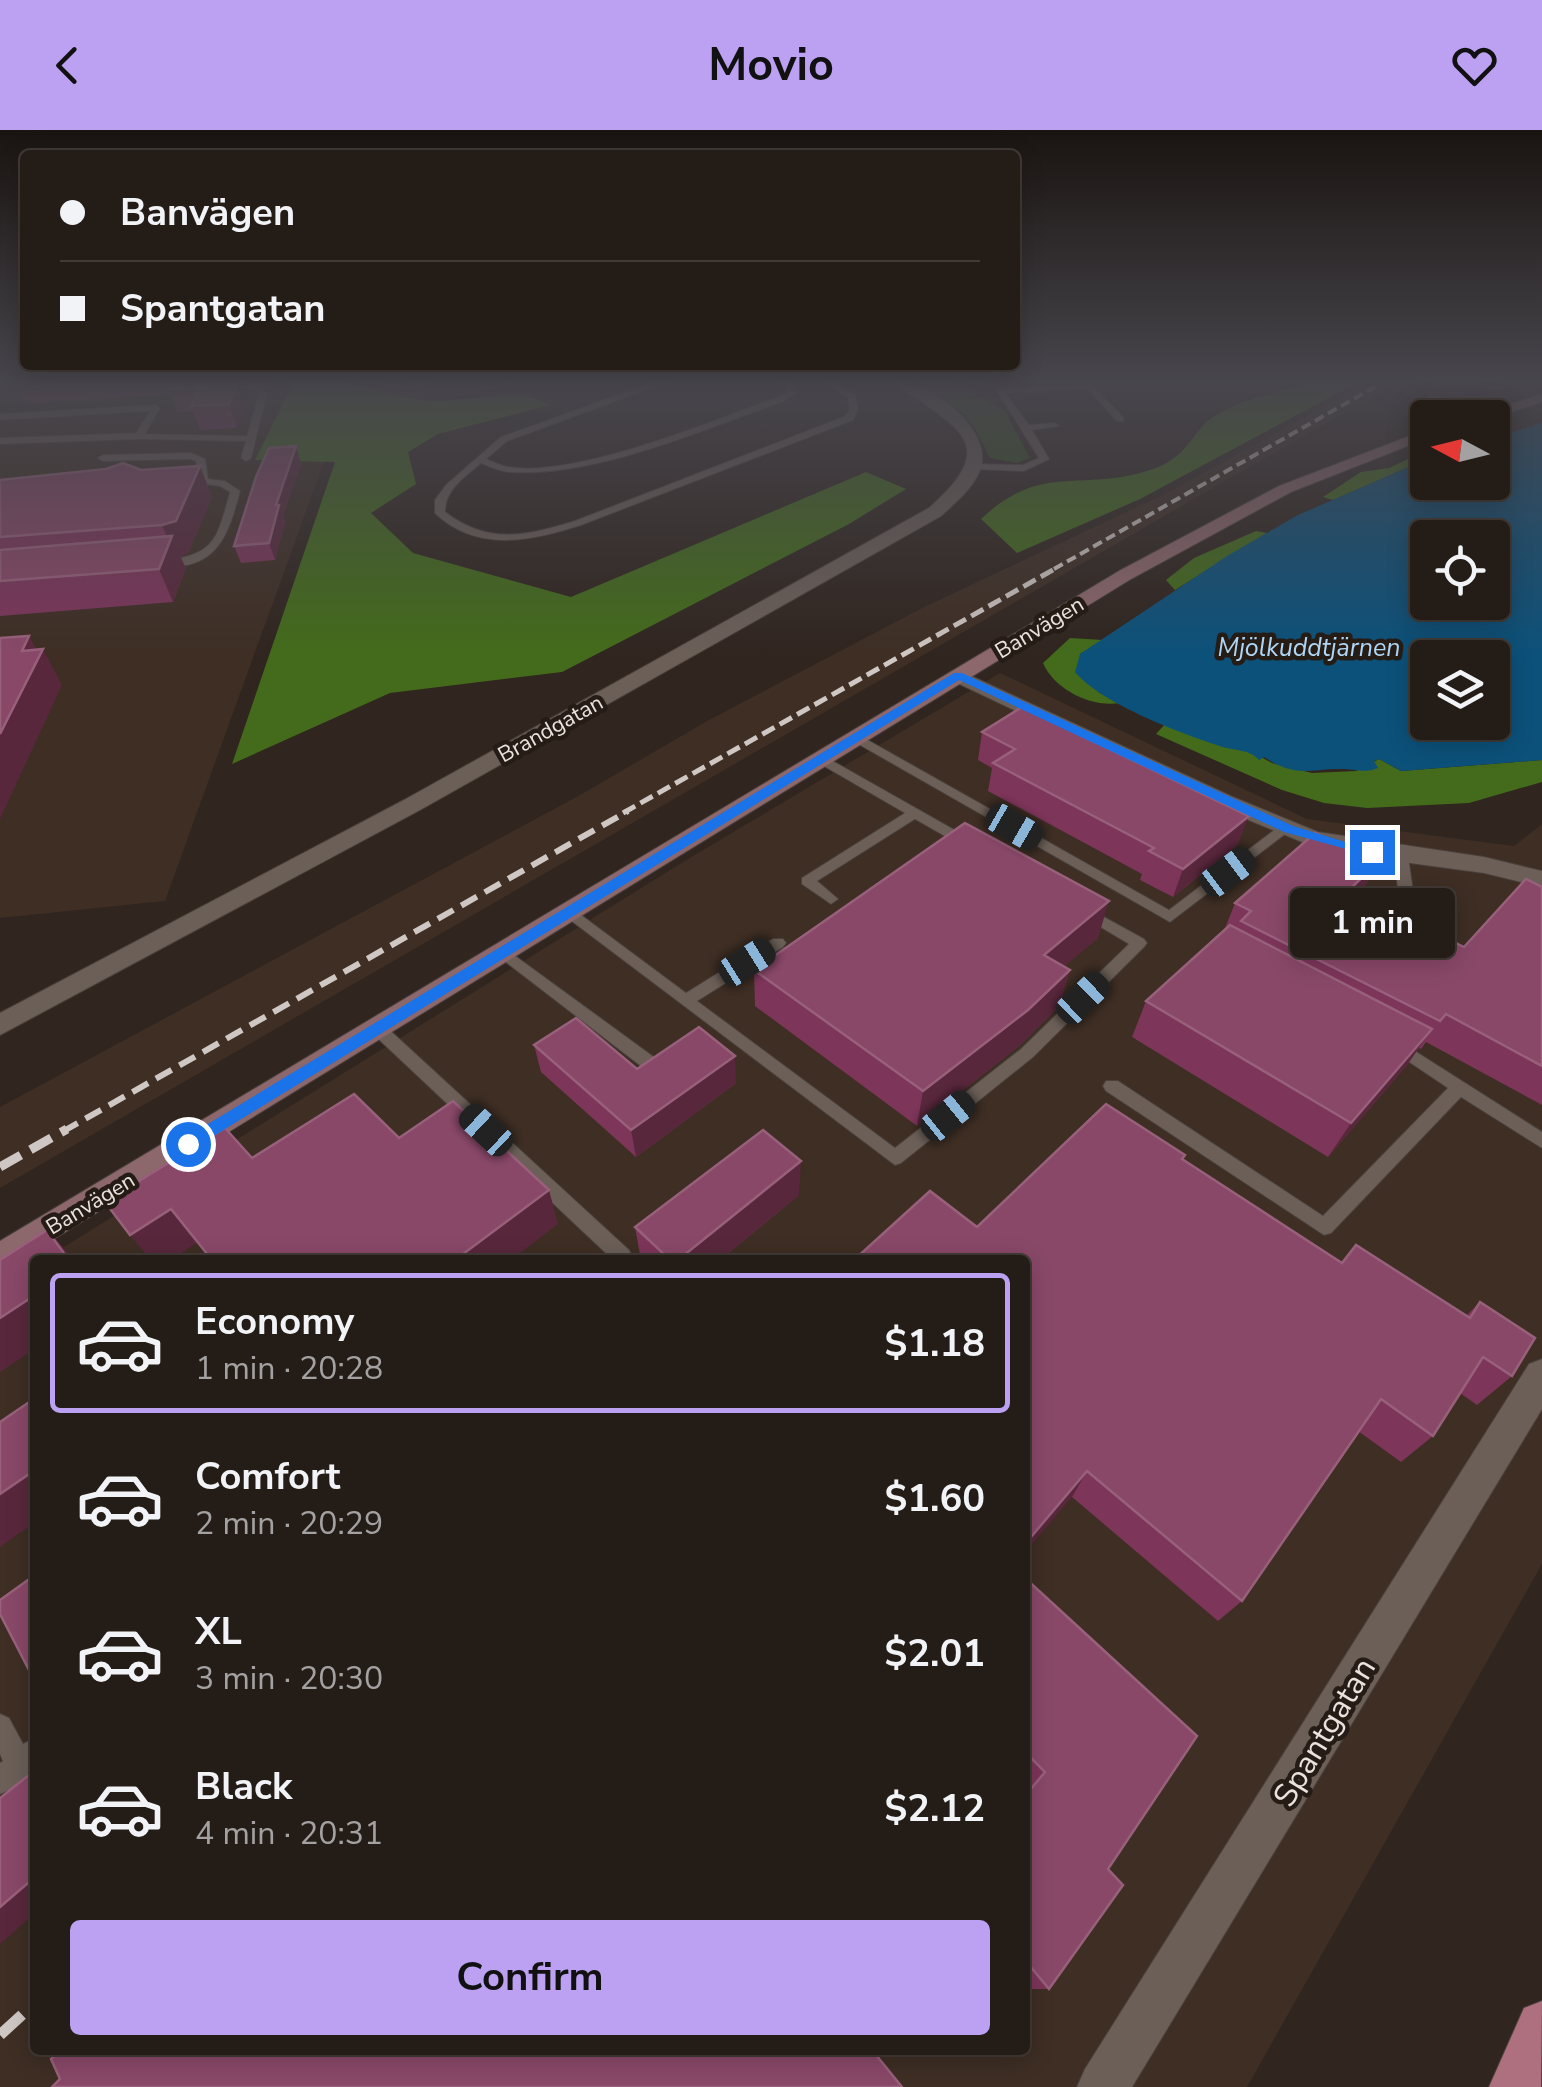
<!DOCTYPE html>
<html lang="en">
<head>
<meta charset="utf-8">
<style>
  body { margin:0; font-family:"Nunito Sans",sans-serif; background:#2c2520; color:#f1f3f6; height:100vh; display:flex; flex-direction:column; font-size:38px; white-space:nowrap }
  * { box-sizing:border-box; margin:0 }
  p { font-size:32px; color:#a3a1a1 }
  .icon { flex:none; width:55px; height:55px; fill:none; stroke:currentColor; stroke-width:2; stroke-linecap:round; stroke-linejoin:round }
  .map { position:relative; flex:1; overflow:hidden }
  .sheet { position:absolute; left:30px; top:1125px; width:1000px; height:800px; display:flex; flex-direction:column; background:#241c17; border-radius:10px; box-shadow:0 5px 25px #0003,0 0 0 2px #413a36 }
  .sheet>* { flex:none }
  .hud { position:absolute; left:20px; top:20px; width:1000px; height:220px; border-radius:10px; box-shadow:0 5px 25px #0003,0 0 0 2px #413a36; display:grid; align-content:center; height:220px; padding:0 40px; background:#241c17 }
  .needle { width:65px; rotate:277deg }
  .fabs { position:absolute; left:1410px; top:270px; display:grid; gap:20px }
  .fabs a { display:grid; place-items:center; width:100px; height:100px; border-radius:10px; background:#241c17; box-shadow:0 5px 25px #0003,0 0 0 2px #413a36; font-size:50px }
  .end { position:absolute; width:45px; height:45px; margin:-22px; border:12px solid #1a73e8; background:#fff; box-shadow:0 0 0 5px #fff }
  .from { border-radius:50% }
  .bubble { position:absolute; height:70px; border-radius:10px; background:#241c17; box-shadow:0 5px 25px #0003,0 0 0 2px #413a36; font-size:32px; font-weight:700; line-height:70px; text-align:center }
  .car { position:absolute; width:30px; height:60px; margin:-30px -15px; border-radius:12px; box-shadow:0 0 8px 2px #0007; background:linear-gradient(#222 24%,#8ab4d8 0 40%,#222 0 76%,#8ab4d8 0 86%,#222 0) }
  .hud b { display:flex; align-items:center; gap:35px; height:95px; font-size:38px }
  .hud b+b { border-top:2px solid #413a36 }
  .hud i { width:25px; height:25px; background:#f1f3f6 }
  ul { padding:18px 0 0; list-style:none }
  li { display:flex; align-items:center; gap:30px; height:140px; margin:0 20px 15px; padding:0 20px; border:5px solid transparent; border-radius:10px }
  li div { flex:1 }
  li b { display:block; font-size:38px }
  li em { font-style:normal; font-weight:700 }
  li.current { border-color:#bca0f2 }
  li>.icon { width:90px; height:90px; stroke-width:1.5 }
  .action { display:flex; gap:20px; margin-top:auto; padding:20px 40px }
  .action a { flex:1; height:115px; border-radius:10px; background:#bca0f2; color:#111; font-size:40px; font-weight:700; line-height:115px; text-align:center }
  header { display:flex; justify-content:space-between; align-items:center; height:130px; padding:0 40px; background:#bca0f2; color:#111; font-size:45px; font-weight:700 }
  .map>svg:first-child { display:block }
</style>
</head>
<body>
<header><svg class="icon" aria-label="back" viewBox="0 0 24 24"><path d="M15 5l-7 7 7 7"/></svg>Movio<svg class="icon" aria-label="heart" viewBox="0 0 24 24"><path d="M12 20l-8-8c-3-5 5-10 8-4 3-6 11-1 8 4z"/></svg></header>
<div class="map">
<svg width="1542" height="1957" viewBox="0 0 1542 1957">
  <rect width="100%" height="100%" fill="#30251f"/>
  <g fill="#3e2e24">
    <path d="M 0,250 L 540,250 L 339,290 L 165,771 L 0,788 Z"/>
    <path d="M 1403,250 L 1239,343 L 0,1058 L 0,977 L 580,665 L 707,591 L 926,476 L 1163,365 L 1370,251 Z"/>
    <path d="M 1406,250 L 1542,250 L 1542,258 L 1468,281 L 1389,260 Z"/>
    <path d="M 1000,543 L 1307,689 L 1514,716 L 1542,694 L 1542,1434 L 1247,1957 L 0,1957 L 0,1157 L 35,1135 L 35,1920 L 1025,1920 L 1025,1130 L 43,1130 L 683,732 Z"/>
  </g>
  <path fill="#34511a" d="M 950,250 L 1005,281 L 1030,328 L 1017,333 L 990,328 C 968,278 957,278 911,250 Z"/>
  <g fill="#436b1b">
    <path d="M 295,250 L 338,250 L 426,272 L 523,264 L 551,275 L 438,304 L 408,322 L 416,354 L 371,383 L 413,423 L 571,467 L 866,342 L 906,359 L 849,394 L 562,542 L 390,563 L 232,634 L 335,332 L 255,330 Z"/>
    <path d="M 1313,251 L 1362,250 L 1140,369 L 1017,423 L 981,389 C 1041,332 1079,362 1147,341 C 1192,328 1190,299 1218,284 C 1245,268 1283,261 1313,251 Z"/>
    <path d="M 1427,320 L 1427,329 L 1333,370 L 1323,367 L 1361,342 L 1389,338 Z"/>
    <path d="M 1256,401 L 1267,403 L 1175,460 L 1166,450 L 1194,428 Z"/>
    <path d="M 1070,508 L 1103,510 L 1080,524 L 1098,562 L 1120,573 C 1091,578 1054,559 1043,533 Z"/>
    <path d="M 1165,594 L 1224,617 L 1252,622 L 1272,633 L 1312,643 L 1356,641 L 1379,629 L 1401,641 L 1542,630 L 1542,652 L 1469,673 L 1367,678 L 1324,673 L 1282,660 L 1156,604 Z"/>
  </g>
  <path fill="#0c517a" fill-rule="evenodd" d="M 1542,293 L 1542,630 L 1401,641 L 1379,629 L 1374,631 L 1378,638 C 1366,643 1357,640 1344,639 C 1311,638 1297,649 1264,627 L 1259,630 C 1249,619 1237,621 1223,617 C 1182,604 1102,574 1075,542 L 1080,524 L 1227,426 L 1298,385 L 1427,329 L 1428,352 L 1492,352 L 1493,308 ZM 1428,408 L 1492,408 L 1492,472 L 1428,472 ZM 1428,528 L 1492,528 L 1492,592 L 1428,592 Z"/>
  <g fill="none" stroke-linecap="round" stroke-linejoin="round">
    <g stroke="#4a413c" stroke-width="2">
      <g id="lane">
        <path d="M 353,250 L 409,255 L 424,250 L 438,250 L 409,260 Z"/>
        <path d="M 660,250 L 673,250 L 507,311 L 486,329 C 493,332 501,336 508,337 C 575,348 713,291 778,267 L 788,261 L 786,256 L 777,250 L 793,253 L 796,262 L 784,271 C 705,299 596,347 511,342 C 501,342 491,337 481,333 C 465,347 445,359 445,382 C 488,415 526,406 575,391 L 846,286 L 850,279 L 848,268 L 821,250 L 831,250 L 855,265 L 858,279 L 853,290 L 581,395 C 531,411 477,423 435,383 L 435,370 L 446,355 L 501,307 Z"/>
        <path d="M 1090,254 L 1123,287 L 1123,291 L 1117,291 L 1088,259 L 1005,263 L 1029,295 L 1055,293 L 1059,296 L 1032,300 L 1049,329 L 1024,341 L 972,339 L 972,335 L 975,334 L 1023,335 L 1039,328 L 996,259 Z"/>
        <path d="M 263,261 L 267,263 L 251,328 L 246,331 L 241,328 L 246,311 L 139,309 L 0,314 L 0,308 L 136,303 L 150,281 L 0,290 L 0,284 L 156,275 L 160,278 L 145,304 L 247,306 L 259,263 Z"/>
        <path d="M 1431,264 L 1489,282 L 1490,284 L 1483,286 L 1428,268 Z"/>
        <path d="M 191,323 L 205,329 L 208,349 L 225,351 L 240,361 C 227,411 215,441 156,437 L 156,433 C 214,423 215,417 230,362 L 220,356 L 181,351 L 179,349 L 184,346 L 199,348 L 196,331 L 190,329 L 103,331 L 98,328 L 103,325 Z"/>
        <path d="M 857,604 L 1169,780 L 1281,695 L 1291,695 L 1293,698 L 1170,792 L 853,611 L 851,608 Z"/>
        <path d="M 822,625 L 974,711 L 976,714 L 974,717 L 964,717 L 915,689 L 817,751 L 838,769 L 831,774 L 802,754 L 802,748 L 905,683 L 817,632 L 817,626 Z"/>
        <path d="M 1401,722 L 1408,726 L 1420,810 L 1412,815 L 1404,810 L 1394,726 Z"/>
        <path d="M 1082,775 L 1144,809 L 1147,813 L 1144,817 L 1033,927 L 901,1033 L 895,1035 L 561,783 L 563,779 L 573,779 L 686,863 L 773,809 L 783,809 L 786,813 L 783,817 L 697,871 L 895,1018 L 1021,919 L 1129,814 L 1077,783 L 1075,780 Z"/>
        <path d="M 503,817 L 662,933 L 664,938 L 662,943 L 650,943 L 498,826 L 495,822 L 498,818 Z"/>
        <path d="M 377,892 L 383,894 L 629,1120 L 632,1126 L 630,1130 L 608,1130 L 610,1127 L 371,902 L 369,898 Z"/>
        <path d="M 1396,909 L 1542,1002 L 1542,1018 L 1461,967 L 1331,1103 L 1324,1105 L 1106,961 L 1103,956 L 1106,951 L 1118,951 L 1323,1086 L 1448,958 L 1390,919 L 1388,915 Z"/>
        <path d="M 0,1584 L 9,1588 L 23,1614 L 35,1608 L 35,1638 L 9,1660 L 0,1664 L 0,1633 L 3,1631 L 0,1624 Z"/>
      </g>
    </g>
    <g stroke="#4a413c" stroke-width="2">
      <g id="street">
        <path d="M 893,250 C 927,250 992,297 981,337 C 975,357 956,372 941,386 L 420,680 L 0,905 L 0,883 L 404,670 L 929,378 C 1009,308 947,296 893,250 Z"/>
        <path d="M 958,540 L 1233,667 L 1318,702 L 1484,727 L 1542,741 L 1542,757 L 1484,743 L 1343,724 L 1302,712 L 1217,677 L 951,550 L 951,542 Z"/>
        <path d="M 1542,1229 L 1542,1279 L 1132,1957 L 1077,1957 L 1085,1939 L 1529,1234 Z"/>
      </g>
    </g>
    <g stroke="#4a413c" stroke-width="2">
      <g id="secondary">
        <path d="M 1542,264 L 1542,272 L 1491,288 L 1467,288 Z"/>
        <path d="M 1428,299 L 1428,308 L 1291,362 L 1131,449 L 0,1142 L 0,1111 L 1119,441 L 1279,356 Z"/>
      </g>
    </g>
    <g stroke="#4a413c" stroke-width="2">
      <path id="primary" d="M 1542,1871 L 1541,1957 L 1489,1957 L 1524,1878 Z"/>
    </g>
    <use href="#lane" fill="#6b5f58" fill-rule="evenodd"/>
    <use href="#street" fill="#6b5f58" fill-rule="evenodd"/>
    <use href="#secondary" fill="#8c676b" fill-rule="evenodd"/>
    <use href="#primary" fill="#ae6f7e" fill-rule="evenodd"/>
    <path stroke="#cfc7c3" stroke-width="4" stroke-dasharray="10 5" stroke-linecap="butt" d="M 1054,439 L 1387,250"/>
    <path stroke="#cfc7c3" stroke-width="5" stroke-dasharray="14 6" stroke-linecap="butt" d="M 623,683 L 1058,437"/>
    <path stroke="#cfc7c3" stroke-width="6" stroke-dasharray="18 9" stroke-linecap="butt" d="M 62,1002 L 628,681"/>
    <path stroke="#cfc7c3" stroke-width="9" stroke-dasharray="24 11" stroke-linecap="butt" d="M 0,1037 L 67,999"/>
    <path stroke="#cfc7c3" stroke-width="11" stroke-dasharray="30 15" stroke-linecap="butt" d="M 0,1905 L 35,1873"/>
  </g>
  <g fill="#7d355a">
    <path d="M 16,250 L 272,250 L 269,260 L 251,261 L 237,298 L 200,300 L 193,281 L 177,282 L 171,265 L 26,273 Z"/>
    <path d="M 483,250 L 518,250 L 483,252 Z"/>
    <path d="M 966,250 L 1012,250 L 969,253 Z"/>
    <path d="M 1430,250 L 1534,250 L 1462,268 L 1429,254 Z"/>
    <path d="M 301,333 L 283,386 L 285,392 L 275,430 L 241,433 L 234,416 Z"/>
    <path d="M 0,350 L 212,367 L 188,423 L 180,426 L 186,438 L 173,472 L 0,486 Z"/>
    <path d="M 982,602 L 1238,714 L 1173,767 L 1140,750 L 1142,744 L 988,661 L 992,638 L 978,630 Z"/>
    <path d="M 1377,733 L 1362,761 L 1358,765 L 1464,817 L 1542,757 L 1542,975 L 1426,912 L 1421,919 L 1419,918 L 1407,935 L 1328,1027 L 1132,907 L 1146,871 L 1224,801 L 1235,773 Z"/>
    <path d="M 1098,808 L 1064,836 L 1070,840 L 1059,876 L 1019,916 L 917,996 L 755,876 L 754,840 Z"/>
    <path d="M 534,915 L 637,939 L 736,953 L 636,1027 L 541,942 Z"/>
    <path d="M 1183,1030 L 1342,1133 L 1467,1185 L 1480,1172 L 1512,1246 L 1477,1275 L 1460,1263 L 1433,1306 L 1401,1332 L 1358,1301 L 1242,1471 L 1218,1491 L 1072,1367 L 977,1097 Z"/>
    <path d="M 799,1065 L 720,1130 L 641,1130 L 635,1097 Z"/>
    <path d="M 1025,1448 L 1108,1739 L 1049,1859 L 1032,1859 L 1025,1851 L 1025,1659 L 1029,1655 L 1025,1651 Z"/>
  </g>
  <g fill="#59273c">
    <path d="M 239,250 L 248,250 L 251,261 L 237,298 L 229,274 Z"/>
    <path d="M 1469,250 L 1534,250 L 1462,268 Z"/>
    <path d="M 296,316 L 301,333 L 283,386 L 285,392 L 275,430 L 269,413 L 276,375 Z"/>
    <path d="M 200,336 L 212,367 L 188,423 L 180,426 L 186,438 L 173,472 L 159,439 L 170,413 L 162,395 Z"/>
    <path d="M 29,506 L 40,525 L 43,519 L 62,555 L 0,689 L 0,604 L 22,521 Z"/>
    <path d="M 1249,686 L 1238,714 L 1173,767 L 1183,739 Z"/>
    <path d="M 1377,733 L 1362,761 L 1334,788 L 1349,760 Z"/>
    <path d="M 1109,771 L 1098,808 L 1035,861 L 1044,825 Z"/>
    <path d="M 1070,840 L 1059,876 L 1019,916 L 917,996 L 923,961 Z"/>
    <path d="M 1432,899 L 1407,935 L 1328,1027 L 1351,993 Z"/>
    <path d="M 735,926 L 736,953 L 636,1027 L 631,1000 Z"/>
    <path d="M 801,1031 L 799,1065 L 720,1130 L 678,1130 Z"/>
    <path d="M 549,1060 L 558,1094 L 511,1130 L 455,1130 Z"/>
    <path d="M 171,1079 L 197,1113 L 170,1130 L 151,1130 L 130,1105 Z"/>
    <path d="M 47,1100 L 75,1130 L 69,1130 Z"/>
    <path d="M 35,1165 L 35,1219 L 0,1242 L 0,1188 Z"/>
    <path d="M 35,1340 L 35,1392 L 0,1417 L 0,1364 Z"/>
    <path d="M 1087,1341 L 1072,1367 L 1025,1422 L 1025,1414 Z"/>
    <path d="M 35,1747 L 35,1783 L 0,1814 L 0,1777 Z"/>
  </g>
  <g fill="#894868" stroke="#98607b" stroke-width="2.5">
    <path d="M 173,250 L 239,250 L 229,274 L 191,276 L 200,258 L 169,259 Z"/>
    <path d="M 296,316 L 276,375 L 279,375 L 269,413 L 234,416 L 256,347 L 269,318 Z"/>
    <path d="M 123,333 L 141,340 L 200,336 L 176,391 L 162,395 L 0,407 L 0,350 L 106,339 Z"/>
    <path d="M 172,406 L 159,439 L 0,451 L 0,420 Z"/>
    <path d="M 29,506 L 22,521 L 43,519 L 0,604 L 0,508 Z"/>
    <path d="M 1022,577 L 1249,686 L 1183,739 L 1149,721 L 1154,718 L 993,633 L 1015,619 L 982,602 Z"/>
    <path d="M 965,693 L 1109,771 L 1044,825 L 1070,840 L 1028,880 L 923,961 L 754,840 Z"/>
    <path d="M 1315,703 L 1377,733 L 1349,760 L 1464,817 L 1526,749 L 1542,757 L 1542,936 L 1446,884 L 1440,891 L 1241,791 L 1251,781 L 1235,773 Z"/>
    <path d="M 1230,795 L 1432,899 L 1351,993 L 1146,871 Z"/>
    <path d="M 576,888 L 637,939 L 699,897 L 735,926 L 631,1000 L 534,915 Z"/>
    <path d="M 354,964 L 399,1008 L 453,971 L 549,1060 L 455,1130 L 212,1130 L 171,1079 L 130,1105 L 105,1072 L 225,998 L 252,1028 Z"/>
    <path d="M 1106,974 L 1185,1025 L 1182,1029 L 1342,1133 L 1356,1115 L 1470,1188 L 1480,1172 L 1535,1208 L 1512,1246 L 1483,1227 L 1433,1306 L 1381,1269 L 1242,1471 L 1087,1341 L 1025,1414 L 1025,1130 L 854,1130 L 930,1061 L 977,1097 Z"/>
    <path d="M 763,1000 L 801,1031 L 678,1130 L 660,1130 L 666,1126 L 635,1097 Z"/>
    <path d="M 47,1100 L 69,1130 L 35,1130 L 35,1165 L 0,1188 L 0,1130 Z"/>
    <path d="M 35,1268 L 35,1340 L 0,1364 L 0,1292 Z"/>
    <path d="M 35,1445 L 35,1535 L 29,1540 L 0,1484 L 0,1470 Z"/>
    <path d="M 1025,1448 L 1197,1606 L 1108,1739 L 1123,1755 L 1049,1859 L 1025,1830 L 1025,1666 L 1045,1642 L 1025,1622 Z"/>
    <path d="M 35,1640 L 35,1747 L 0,1777 L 0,1668 Z"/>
    <path d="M 60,1920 L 872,1920 L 902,1957 L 52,1957 L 60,1949 L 51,1929 Z"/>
  </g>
  <linearGradient id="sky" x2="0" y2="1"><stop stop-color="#1a1411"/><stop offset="0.48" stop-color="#48464d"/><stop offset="1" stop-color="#48464d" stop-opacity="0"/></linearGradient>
  <rect width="1542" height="524" fill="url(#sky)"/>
  <path fill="#1a73e8" d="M 954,543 L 962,543 L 1293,696 L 1378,722 L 1372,726 L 1284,702 L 959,550 L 194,1018 L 183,1018 L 183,1009 Z"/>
  <g text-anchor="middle" stroke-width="9" stroke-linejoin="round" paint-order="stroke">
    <g font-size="22" fill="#eae2de" stroke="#261c16">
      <text transform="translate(1039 497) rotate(-31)" y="8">Banvägen</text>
      <text transform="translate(550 598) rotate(-29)" y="8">Brandgatan</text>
      <text transform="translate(90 1073) rotate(-31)" y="8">Banvägen</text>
    </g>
    <g font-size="25" font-style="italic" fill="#b0d6f5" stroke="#261c16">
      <text x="1309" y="526">Mjölkuddtjärnen</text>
    </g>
    <g font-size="32" fill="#eae2de" stroke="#261c16">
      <text transform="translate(1324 1602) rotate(-59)" y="11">Spantgatan</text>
    </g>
  </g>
</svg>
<div class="fabs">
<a><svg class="needle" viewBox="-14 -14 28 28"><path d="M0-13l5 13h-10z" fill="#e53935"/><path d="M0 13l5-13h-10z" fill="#a3a1a1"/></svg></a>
<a><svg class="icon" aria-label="locate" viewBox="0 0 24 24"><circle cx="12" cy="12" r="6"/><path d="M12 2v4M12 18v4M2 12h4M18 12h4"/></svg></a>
<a><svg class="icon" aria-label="layers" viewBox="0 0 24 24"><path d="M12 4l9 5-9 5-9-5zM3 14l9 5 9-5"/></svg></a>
</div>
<i class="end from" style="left:188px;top:1014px"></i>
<i class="end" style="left:1372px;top:722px"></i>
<div class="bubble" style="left:1290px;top:758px;width:165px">1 min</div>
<i class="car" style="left:1014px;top:697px;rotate:120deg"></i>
<i class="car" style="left:1228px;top:742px;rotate:53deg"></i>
<i class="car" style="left:747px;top:832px;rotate:58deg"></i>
<i class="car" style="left:1083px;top:868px;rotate:46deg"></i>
<i class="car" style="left:948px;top:986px;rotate:51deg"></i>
<i class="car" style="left:486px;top:1000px;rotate:313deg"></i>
<div class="hud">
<b><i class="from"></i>Banvägen</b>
<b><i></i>Spantgatan</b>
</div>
<section class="sheet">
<ul>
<li class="current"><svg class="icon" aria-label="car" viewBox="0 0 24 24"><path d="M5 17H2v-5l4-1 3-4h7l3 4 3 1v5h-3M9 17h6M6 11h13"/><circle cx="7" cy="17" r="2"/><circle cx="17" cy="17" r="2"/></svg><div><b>Economy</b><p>1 min · 20:28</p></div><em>$1.18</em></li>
<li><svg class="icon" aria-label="car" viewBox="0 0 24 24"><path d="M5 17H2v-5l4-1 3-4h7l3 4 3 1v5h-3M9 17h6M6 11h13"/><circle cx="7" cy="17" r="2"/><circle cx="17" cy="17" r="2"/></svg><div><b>Comfort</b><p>2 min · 20:29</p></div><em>$1.60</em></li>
<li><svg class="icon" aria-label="car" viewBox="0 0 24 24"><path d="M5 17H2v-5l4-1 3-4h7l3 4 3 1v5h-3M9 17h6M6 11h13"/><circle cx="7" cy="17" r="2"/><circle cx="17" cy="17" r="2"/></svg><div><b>XL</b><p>3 min · 20:30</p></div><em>$2.01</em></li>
<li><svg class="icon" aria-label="car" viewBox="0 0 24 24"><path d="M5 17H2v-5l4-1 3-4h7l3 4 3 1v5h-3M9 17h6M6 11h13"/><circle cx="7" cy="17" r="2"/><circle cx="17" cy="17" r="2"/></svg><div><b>Black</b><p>4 min · 20:31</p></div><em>$2.12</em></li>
</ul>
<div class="action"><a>Confirm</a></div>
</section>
</div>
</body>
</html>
